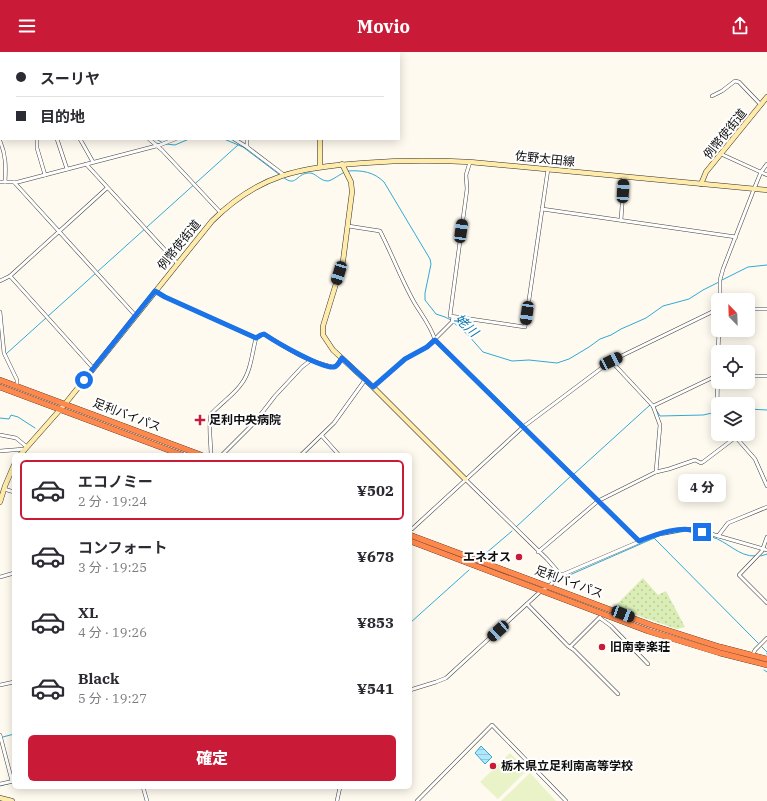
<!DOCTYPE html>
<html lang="ja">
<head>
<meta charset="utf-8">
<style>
  body { margin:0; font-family:"IBM Plex Serif","Noto Sans JP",serif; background:#f2f2f3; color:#2b2b33; height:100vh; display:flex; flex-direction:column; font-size:15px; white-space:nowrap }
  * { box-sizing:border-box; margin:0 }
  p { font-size:13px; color:#7c7c81 }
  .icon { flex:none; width:22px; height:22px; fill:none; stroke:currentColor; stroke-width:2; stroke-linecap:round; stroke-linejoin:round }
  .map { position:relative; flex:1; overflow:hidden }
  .side { position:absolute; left:12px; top:401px; width:400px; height:336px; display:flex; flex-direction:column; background:#fff; border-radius:6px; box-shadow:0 2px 10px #0003 }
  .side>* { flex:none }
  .guide { position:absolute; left:0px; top:0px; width:400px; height:88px; box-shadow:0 2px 10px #0003; display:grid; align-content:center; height:88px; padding:0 16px; background:#fff }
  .needle { width:26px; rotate:337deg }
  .fabs { position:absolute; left:711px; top:241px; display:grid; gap:8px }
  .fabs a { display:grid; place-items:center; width:44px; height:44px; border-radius:6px; background:#fff; box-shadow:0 2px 10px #0003; font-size:20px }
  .end { position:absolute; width:18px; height:18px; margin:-9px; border:5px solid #1a73e8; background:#fff; box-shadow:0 0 0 2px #fff }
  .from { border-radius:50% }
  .bubble { position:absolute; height:28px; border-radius:6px; background:#fff; box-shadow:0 2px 10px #0003; font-size:13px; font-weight:800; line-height:28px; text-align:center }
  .car { position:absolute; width:12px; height:24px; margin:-12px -6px; border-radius:5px; box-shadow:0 0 3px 1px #0007; background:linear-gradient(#222 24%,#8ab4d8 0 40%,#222 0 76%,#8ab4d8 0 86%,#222 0) }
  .guide b { display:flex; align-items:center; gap:14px; height:38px; font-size:15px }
  .guide b+b { border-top:1px solid #e1e1e2 }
  .guide i { width:10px; height:10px; background:#2b2b33 }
  ul { padding:7px 0 0; list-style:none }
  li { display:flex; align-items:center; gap:12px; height:60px; margin:0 8px 6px; padding:0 8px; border:2px solid transparent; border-radius:6px }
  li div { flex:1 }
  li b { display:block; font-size:15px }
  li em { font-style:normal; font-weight:800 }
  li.current { border-color:#c91b38 }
  li>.icon { width:36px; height:36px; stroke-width:1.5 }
  .cta { display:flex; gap:8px; margin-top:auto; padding:8px 16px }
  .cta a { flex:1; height:46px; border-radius:6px; background:#c91b38; color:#fff; font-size:16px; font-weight:800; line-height:46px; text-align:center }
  header { display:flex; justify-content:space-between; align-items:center; height:52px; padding:0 16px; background:#c91b38; color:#fff; font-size:18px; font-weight:800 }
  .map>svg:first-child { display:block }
</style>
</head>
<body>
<header><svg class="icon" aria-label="menu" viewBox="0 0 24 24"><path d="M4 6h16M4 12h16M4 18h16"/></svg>Movio<svg class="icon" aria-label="share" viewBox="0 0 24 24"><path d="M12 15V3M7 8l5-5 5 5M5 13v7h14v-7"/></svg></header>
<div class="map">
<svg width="767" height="749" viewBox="0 0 767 749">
  <defs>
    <pattern id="green-dots" width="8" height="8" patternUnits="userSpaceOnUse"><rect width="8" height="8" fill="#d9edb5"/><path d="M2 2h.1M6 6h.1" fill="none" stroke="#b9ca9a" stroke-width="1.8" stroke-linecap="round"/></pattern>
    <pattern id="water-rules" width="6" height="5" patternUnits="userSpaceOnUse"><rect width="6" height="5" fill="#afe8fb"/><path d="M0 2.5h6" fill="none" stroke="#95c6d6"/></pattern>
  </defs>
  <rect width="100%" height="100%" fill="#fffaef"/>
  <path fill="url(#green-dots)" d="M 643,526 L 658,543 L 666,539 L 685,575 L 677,577 L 639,564 L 616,553 Z"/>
  <g fill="#e9f3c7">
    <path d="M 510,701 L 527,718 L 498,747 L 480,730 Z"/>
    <path d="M 530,721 L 556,749 L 501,749 Z"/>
  </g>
  <path fill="url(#water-rules)" stroke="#30a9d8" d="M 481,694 L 492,705 L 485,712 L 475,701 Z"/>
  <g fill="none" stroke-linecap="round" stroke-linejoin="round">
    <g stroke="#30a9d8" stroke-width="1">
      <path d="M 79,0 L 80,1"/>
      <path d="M 156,87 L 163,91"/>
      <path d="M 224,87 L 243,95 L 280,123"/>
      <path d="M 166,92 L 175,93 L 189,87"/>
      <path d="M 348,119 C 362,118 374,120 384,130 L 430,207 L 431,212 L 425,241 L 425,248 L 436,262 L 445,265 L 451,268"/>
      <path d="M 283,125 C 296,136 296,122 308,121 C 316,120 319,129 328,129 C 333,128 340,122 345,120"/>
      <path d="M 722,228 L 748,215 L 767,213"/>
      <path d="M 453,270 L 468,283 L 483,300 L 512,309 L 529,308 L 557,311 L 569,307 L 589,295 L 600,287 L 611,283 L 621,277 L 646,266 L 663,254 L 689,247 L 703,238 L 719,230"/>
      <path d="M 6,302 L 238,93"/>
      <path d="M 655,356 L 660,364 L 703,363 L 717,360"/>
      <path d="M 748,357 L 767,358"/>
      <path d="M 0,366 L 9,367 L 11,363 L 18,365 L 35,376"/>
      <path d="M 574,422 L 650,353"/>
      <path d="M 516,475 L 571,424"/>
      <path d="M 664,483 L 686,479 L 707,484"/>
      <path d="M 712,485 C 727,489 739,505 755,504"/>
      <path d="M 654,486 L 758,591"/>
      <path d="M 485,502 L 512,479"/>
      <path d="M 761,504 L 767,502"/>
      <path d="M 565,525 L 659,484"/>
      <path d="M 410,571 L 469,518"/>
      <path d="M 762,595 L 767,600"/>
      <path d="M 767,602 L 767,601"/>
      <path d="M 764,618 L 767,620"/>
      <path d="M 3,685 L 14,682"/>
      <path d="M 0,734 L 11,731"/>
    </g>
    <g stroke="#414141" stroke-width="4">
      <g id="street">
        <path d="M 13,0 L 14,1"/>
        <path d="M 73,0 L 74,1"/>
        <path d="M 191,0 L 191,1"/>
        <path d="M 256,1 L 256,0"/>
        <path d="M 0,10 L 1,9"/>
        <path d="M 712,44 L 722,39 L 735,29 L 739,30 L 761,53"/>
        <path d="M 0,48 L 1,47"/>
        <path d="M 37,87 L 37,96 L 45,123"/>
        <path d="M 57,87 L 67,117"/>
        <path d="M 80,87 L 93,110"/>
        <path d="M 149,87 L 162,98 L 220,160"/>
        <path d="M 234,87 L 247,95 L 284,123"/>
        <path d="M 247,87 L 247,95"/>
        <path d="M 0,89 C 6,103 6,115 5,130"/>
        <path d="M 721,102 L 767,123"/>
        <path d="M 470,110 L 466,123 L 467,137 L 450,264 L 525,275 L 548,117"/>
        <path d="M 86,112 L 177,211"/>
        <path d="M 0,130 L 18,130 L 160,93 L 175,87"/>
        <path d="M 14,130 L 135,263"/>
        <path d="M 542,157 L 736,185"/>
        <path d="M 621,168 L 624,125"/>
        <path d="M 348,174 L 380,179 C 392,202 401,227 414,250 C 421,262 431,274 435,288 L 639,489"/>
        <path d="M 10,224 L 93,316"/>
        <path d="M 0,229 L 10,224 L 107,136"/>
        <path d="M 155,239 L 165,245 L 256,286 L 261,283 L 264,282 C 286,296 308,310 333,315 L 337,313 L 342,306"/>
        <path d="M 720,248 L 720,228 L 723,217 L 754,137 L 761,120 L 767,112"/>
        <path d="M 748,257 L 767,257"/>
        <path d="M 0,260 L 4,301 L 17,328 L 17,334"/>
        <path d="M 718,300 L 719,278"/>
        <path d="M 718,304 L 717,358 L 718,364"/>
        <path d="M 611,309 L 653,354 L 660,373 L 656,420"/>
        <path d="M 748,324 L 767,324"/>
        <path d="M 373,335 L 405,307 L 427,295 L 452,270 L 453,265"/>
        <path d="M 653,354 L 718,323"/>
        <path d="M 733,382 L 755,407 L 767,434"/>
        <path d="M 0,383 L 16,386 L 27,395"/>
        <path d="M 322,384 L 339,403"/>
        <path d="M 0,399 L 25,397"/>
        <path d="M 211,403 C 211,391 208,372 211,362 C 221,351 235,342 242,331 C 251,319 252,301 256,286"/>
        <path d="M 222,403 L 254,371 L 275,344 L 302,315 L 311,308"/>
        <path d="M 301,403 L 334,371 L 365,328"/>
        <path d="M 465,427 L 547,507 L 561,523"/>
        <path d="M 4,437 L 14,440"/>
        <path d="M 410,476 L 412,477 L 523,375 L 611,309 L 718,257"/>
        <path d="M 718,484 L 728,471 L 767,455"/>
        <path d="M 767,485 L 762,499 L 739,523 L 767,551"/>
        <path d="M 538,500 L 598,449 L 656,420 L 669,417 L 695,408 L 701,411 L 703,410 L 736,385"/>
        <path d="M 0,525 L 14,521"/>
        <path d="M 527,552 L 568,594 L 574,598 L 618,642"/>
        <path d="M 600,566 L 611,574 L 648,612"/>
        <path d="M 570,595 L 600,565"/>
        <path d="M 752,604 L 755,598 L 767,586"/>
        <path d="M 0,633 L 14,630"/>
        <path d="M 410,638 L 436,630 L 446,626 L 541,539 C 549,535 552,532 557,525 L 655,483 L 684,477 L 694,477 L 767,498"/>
        <path d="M 0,683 L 12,729"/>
        <path d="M 0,732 L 14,729"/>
        <path d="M 143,735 L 147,749"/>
        <path d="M 337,749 L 340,735"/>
        <path d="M 417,749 L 492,673 L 566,749"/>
      </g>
    </g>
    <g stroke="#303030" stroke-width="5.5">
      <g id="secondary">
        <path d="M 320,1 L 320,0"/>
        <path d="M 342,112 L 351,130 L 352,140 L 343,209 L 323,274 L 323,283 L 333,298 L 373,335 L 465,427"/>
        <path d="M 320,114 L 320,87"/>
        <path d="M 701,132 L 706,120 L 767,45"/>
        <path d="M 20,403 L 65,352 L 212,169 C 259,122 301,115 364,111 C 400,108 434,108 470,110 L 767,138"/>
        <path d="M 0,450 L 5,434 L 14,413"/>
        <path d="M 0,746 L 12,749"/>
      </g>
    </g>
    <g stroke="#1f1f1f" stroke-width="6">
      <g id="highway">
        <path d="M 0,328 L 201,403"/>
        <path d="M 0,335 L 182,403"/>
        <path d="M 410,483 L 651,573 L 720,595 L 767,607"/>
        <path d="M 410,489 L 648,579 L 720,601 L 767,613"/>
      </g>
    </g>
    <use href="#street" stroke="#fff" stroke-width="3"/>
    <use href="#secondary" stroke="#ffebaa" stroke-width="4.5"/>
    <use href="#highway" stroke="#ff884d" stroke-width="5.5"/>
  </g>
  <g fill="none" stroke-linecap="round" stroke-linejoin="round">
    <path stroke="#1a73e8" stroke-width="5" d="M 84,328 L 155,239 L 165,245 L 256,286 L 261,283 L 264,282 C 276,290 322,317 334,315 C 338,314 340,309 342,306 L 373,335 L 405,307 L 427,295 L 435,288 L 639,489 C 659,481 681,473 702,480"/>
  </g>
  <g fill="#c91b38" stroke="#fff" stroke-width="1.5">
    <path d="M198 362h4v4h4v4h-4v4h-4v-4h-4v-4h4z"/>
    <circle cx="519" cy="505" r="4"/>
    <circle cx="602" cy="595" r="4"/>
    <circle cx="493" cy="714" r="4"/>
  </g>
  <g text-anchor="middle" stroke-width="4" stroke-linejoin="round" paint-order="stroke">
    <g font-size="12" fill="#0e0e0e" stroke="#fff">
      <text transform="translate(725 82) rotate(-51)" y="4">例幣使街道</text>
      <text transform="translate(545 107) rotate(6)" y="4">佐野太田線</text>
      <text transform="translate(179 193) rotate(-51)" y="4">例幣使街道</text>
      <text transform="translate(127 363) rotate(21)" y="4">足利バイパス</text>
      <text transform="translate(569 530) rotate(20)" y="4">足利バイパス</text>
    </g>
    <g font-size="12" font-weight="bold" fill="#0e0e0e" stroke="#fff" text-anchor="start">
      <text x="209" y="372">足利中央病院</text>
      <text x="511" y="509" text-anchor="end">エネオス</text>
      <text x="610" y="599">旧南幸楽荘</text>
      <text x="501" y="718">栃木県立足利南高等学校</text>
    </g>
    <g font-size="13" font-style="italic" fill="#0d78aa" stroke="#fff">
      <text transform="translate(467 273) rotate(43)" y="5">姥川</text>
    </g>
  </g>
</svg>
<div class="fabs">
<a><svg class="needle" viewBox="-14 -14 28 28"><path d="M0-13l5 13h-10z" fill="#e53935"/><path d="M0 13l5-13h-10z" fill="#7c7c81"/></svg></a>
<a><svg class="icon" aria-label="locate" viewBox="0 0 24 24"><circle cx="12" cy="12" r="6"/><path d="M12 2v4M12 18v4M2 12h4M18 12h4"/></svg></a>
<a><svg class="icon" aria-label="layers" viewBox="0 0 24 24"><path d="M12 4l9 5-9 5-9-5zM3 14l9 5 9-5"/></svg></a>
</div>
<i class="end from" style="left:84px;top:328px"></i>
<i class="end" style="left:702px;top:480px"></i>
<div class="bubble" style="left:678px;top:422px;width:48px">4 分</div>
<i class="car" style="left:623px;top:139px;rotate:3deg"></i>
<i class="car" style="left:461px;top:179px;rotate:8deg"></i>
<i class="car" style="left:339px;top:221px;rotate:197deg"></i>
<i class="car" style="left:527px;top:261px;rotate:188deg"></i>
<i class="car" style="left:611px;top:309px;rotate:64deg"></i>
<i class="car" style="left:623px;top:562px;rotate:111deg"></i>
<i class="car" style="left:498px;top:579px;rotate:228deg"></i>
<div class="guide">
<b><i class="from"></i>スーリヤ</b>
<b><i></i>目的地</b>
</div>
<section class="side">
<ul>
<li class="current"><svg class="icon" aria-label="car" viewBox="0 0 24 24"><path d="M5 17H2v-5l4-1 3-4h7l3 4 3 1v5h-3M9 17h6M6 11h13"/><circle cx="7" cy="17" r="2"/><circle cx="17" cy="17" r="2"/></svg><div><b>エコノミー</b><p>2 分 · 19:24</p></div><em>¥502</em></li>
<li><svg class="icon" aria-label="car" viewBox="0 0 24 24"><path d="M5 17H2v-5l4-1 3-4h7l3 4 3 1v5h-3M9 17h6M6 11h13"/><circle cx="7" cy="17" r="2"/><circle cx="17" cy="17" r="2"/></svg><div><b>コンフォート</b><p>3 分 · 19:25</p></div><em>¥678</em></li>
<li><svg class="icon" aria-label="car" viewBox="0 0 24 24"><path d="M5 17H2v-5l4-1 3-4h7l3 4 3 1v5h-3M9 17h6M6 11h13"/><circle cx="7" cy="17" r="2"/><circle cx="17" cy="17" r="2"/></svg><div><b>XL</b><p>4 分 · 19:26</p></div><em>¥853</em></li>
<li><svg class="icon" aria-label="car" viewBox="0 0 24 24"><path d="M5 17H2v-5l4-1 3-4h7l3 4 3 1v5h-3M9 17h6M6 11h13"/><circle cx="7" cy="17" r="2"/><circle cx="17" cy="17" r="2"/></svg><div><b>Black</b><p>5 分 · 19:27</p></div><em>¥541</em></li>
</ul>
<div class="cta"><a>確定</a></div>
</section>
</div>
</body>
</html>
